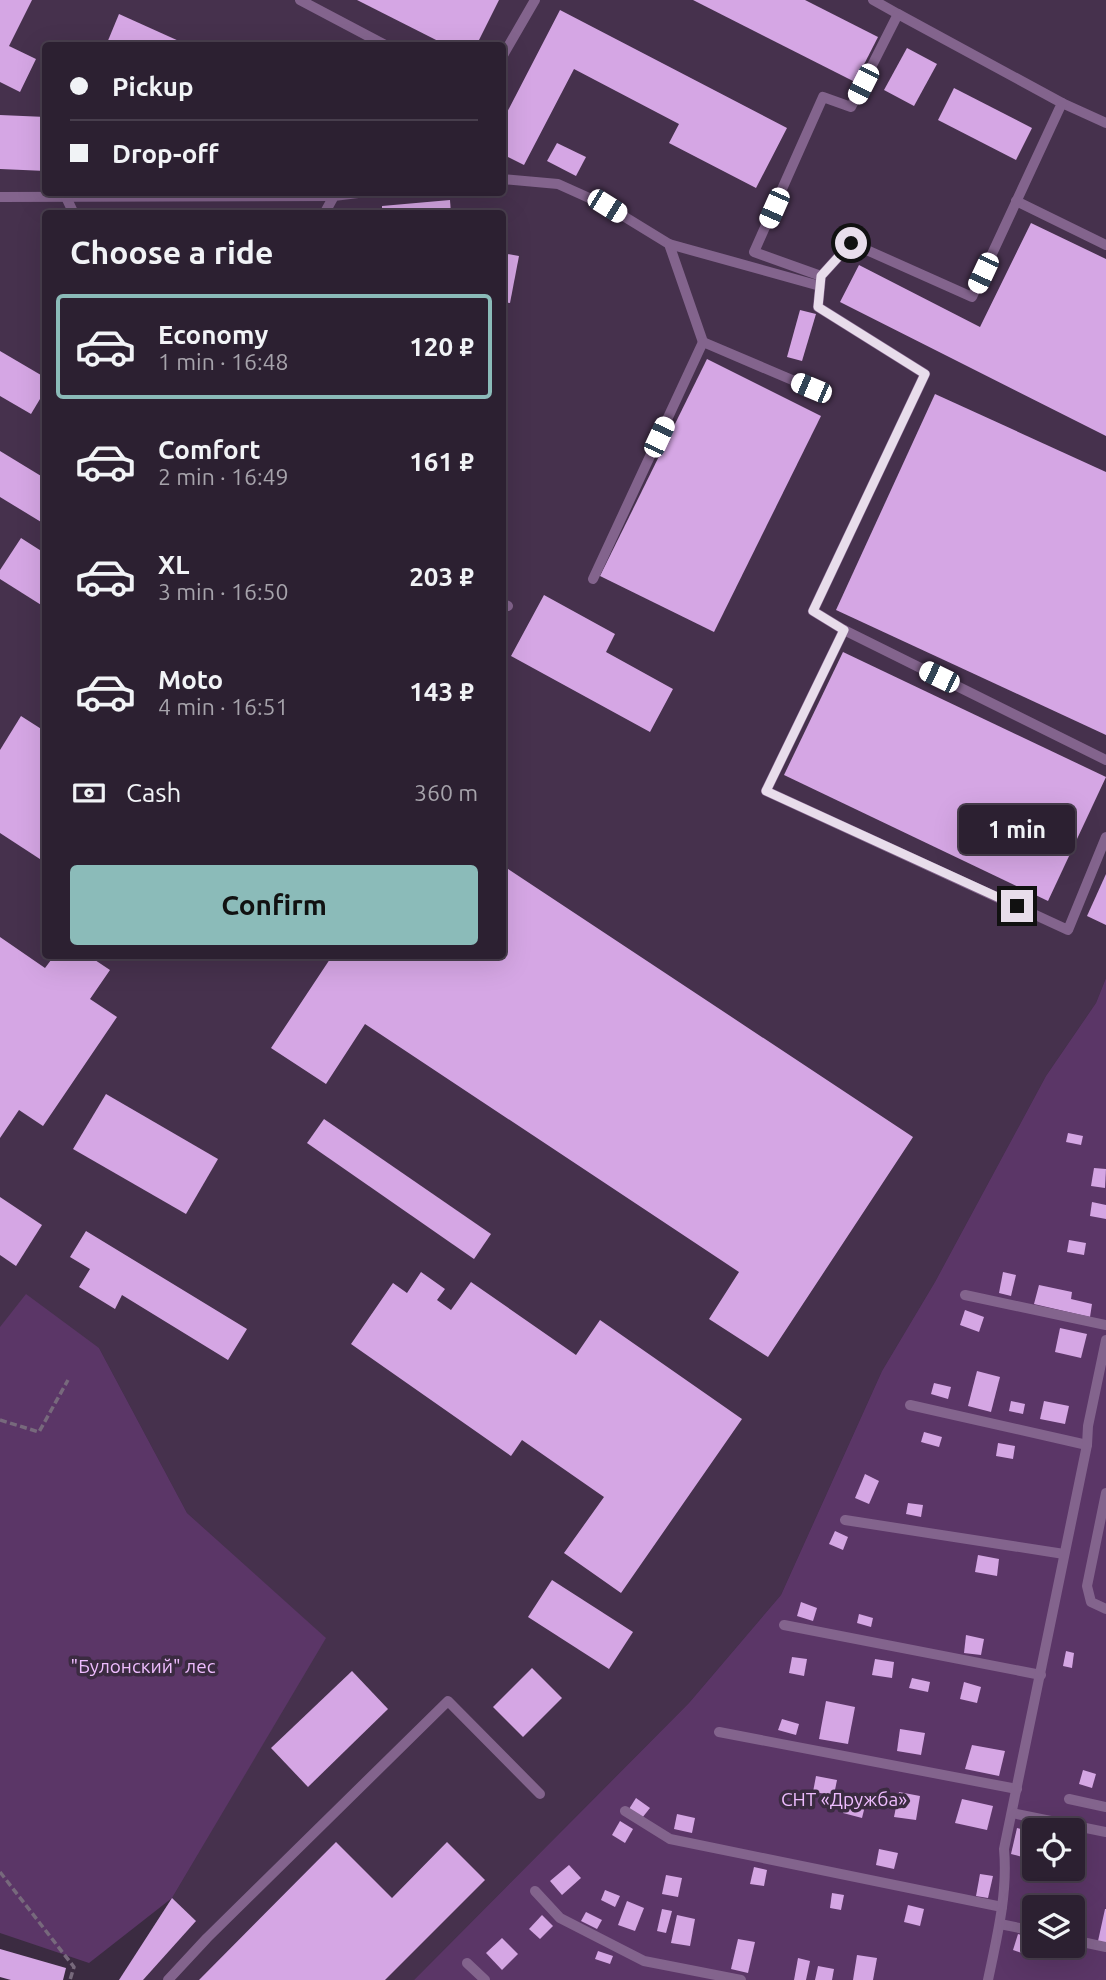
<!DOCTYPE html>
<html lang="en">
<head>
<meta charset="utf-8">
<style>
  body { margin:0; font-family:Ubuntu,sans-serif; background:#382d3d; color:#f1f3f6; height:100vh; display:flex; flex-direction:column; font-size:26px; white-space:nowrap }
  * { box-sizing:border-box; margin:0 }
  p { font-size:23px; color:#a6a3ab }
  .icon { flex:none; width:38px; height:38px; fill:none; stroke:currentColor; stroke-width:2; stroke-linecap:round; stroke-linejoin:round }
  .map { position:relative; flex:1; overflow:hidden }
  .drawer { position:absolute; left:42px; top:210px; width:464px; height:749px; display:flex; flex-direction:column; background:#2c2031; border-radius:7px; box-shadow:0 7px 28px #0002,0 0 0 2px #483e4d }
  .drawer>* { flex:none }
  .banner { position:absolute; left:42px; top:42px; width:464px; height:154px; border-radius:7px; box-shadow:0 7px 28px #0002,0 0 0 2px #483e4d; display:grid; align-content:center; height:154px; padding:0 28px; background:#2c2031 }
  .controls { position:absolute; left:1022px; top:1818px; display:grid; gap:14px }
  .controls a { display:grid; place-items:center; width:63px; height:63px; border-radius:7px; background:#2c2031; box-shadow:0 7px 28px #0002,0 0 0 2px #483e4d; font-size:35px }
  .end { position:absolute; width:32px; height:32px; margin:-16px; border:9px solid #e8ddeb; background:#111; box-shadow:0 0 0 4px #111 }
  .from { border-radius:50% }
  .bubble { position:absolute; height:49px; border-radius:7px; background:#2c2031; box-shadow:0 7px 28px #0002,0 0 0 2px #483e4d; font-size:23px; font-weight:600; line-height:49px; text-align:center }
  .car { position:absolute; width:21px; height:42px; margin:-21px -10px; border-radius:9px; box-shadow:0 0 5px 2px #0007; background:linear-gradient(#fff 24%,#345 0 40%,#fff 0 76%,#345 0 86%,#fff 0) }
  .banner b { display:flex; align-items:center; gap:24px; height:66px; font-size:26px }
  .banner b+b { border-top:2px solid #483e4d }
  .banner i { width:18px; height:18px; background:#f1f3f6 }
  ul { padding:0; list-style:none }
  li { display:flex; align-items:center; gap:21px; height:105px; margin:0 14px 10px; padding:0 14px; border:4px solid transparent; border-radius:7px }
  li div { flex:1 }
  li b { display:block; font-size:26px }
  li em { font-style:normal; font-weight:600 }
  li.selected { border-color:#8bbbb9 }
  li>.icon { width:63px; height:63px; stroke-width:1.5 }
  h2 { padding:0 28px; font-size:32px; line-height:84px }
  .pay { display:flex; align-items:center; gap:18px; height:77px; padding:0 28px; font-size:26px }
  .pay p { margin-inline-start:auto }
  .action { display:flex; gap:14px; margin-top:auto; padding:14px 28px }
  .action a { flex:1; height:80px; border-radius:7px; background:#8bbbb9; color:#111; font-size:28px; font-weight:600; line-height:80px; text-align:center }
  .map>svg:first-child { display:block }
</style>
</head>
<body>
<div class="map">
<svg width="1106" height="1980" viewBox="0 0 1106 1980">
  <rect width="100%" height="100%" fill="#3b2b41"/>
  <path fill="#46314d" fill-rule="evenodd" d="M 0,0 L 1106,0 L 1106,978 L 1096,1003 L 1046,1076 L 935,1282 L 882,1371 L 781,1595 L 689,1703 L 414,1980 L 119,1980 L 172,1898 L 325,1638 L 187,1513 L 99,1348 L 0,1327 ZM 46,46 L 502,46 L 502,192 L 46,192 ZM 46,214 L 502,214 L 502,956 L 46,956 Z"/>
  <g fill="#5b3667" fill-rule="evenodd">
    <path d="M 1106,978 L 1106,1980 L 414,1980 L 689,1703 L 781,1595 L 882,1371 L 935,1282 L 1046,1076 L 1096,1003 ZM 1034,1830 L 1073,1830 L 1073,1869 L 1034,1869 ZM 1034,1908 L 1073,1908 L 1073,1946 L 1034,1946 Z"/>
    <path d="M 26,1294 L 99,1348 L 187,1513 L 326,1638 L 172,1898 L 89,1963 L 0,1933 L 0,1327 Z"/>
  </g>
  <g fill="#d5a6e4">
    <path d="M 0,0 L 32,0 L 9,46 L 36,59 L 20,92 L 0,82 Z"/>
    <path d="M 357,0 L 499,0 L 476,46 L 448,46 Z"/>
    <path d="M 693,0 L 805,0 L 878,37 L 855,82 Z"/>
    <path d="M 560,10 L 787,128 L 756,188 L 669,143 L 679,124 L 574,69 L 524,165 L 502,154 L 502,122 Z"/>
    <path d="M 119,14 L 190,46 L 113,46 L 107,43 Z"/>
    <path d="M 907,48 L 937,64 L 914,106 L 884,90 Z"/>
    <path d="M 954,88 L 1032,128 L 1016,160 L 938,120 Z"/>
    <path d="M 0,115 L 46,117 L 46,171 L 0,169 Z"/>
    <path d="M 557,143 L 586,157 L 576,176 L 547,161 Z"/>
    <path d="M 450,200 L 451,214 L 382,214 L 382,206 Z"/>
    <path d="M 1031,223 L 1106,259 L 1106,436 L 840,302 L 859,265 L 980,327 Z"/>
    <path d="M 502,253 L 519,256 L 510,303 L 502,302 Z"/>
    <path d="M 800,310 L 816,314 L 802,361 L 787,357 Z"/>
    <path d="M 0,351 L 46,378 L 46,389 L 31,414 L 0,396 Z"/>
    <path d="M 707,359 L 821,416 L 714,632 L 600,576 Z"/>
    <path d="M 935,394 L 1106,472 L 1106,735 L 836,610 Z"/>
    <path d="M 0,451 L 46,479 L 46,525 L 0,497 Z"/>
    <path d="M 21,538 L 46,554 L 46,608 L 0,579 L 0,570 Z"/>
    <path d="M 544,595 L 615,634 L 606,652 L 673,689 L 650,732 L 511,656 Z"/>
    <path d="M 843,652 L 1106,777 L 1048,901 L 784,775 Z"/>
    <path d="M 21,716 L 46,732 L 46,863 L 0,833 L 0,750 Z"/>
    <path d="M 502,865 L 913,1137 L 768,1357 L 709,1319 L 739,1272 L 365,1024 L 326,1084 L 271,1048 L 332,956 L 502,956 Z"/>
    <path d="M 1106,874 L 1106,925 L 1087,916 Z"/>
    <path d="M 0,937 L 45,968 L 54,956 L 89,956 L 110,970 L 90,999 L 117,1017 L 43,1126 L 19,1110 L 0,1138 Z"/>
    <path d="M 106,1094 L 218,1159 L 186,1214 L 73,1149 Z"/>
    <path d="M 324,1119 L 491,1234 L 474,1259 L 307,1143 Z"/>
    <path d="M 1068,1133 L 1083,1136 L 1081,1145 L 1066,1142 Z"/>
    <path d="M 1094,1168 L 1106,1169 L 1105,1188 L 1091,1186 Z"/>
    <path d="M 0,1197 L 42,1225 L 16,1266 L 0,1255 Z"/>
    <path d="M 1092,1202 L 1106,1205 L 1106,1219 L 1090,1216 Z"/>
    <path d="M 86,1231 L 247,1329 L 228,1360 L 122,1295 L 115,1309 L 79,1287 L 90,1269 L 70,1257 Z"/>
    <path d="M 1069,1240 L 1086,1243 L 1084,1255 L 1067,1252 Z"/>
    <path d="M 421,1272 L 445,1289 L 437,1300 L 451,1310 L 471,1282 L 576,1355 L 600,1320 L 742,1419 L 621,1593 L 564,1553 L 604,1497 L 522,1440 L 511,1456 L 351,1344 L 393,1283 L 407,1293 Z"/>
    <path d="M 1003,1272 L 1016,1275 L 1011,1296 L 999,1293 Z"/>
    <path d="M 1039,1285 L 1072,1292 L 1071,1299 L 1092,1304 L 1090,1317 L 1034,1304 Z"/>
    <path d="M 965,1310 L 984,1317 L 979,1332 L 960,1325 Z"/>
    <path d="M 1060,1328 L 1087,1334 L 1081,1358 L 1055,1352 Z"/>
    <path d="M 977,1371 L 1000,1377 L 991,1412 L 968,1406 Z"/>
    <path d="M 934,1383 L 951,1387 L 948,1399 L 931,1394 Z"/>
    <path d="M 1011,1401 L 1025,1404 L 1023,1414 L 1009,1411 Z"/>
    <path d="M 1044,1401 L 1069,1406 L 1065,1424 L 1040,1419 Z"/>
    <path d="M 924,1432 L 942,1437 L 939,1447 L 921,1442 Z"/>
    <path d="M 998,1443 L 1015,1446 L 1013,1459 L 996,1456 Z"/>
    <path d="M 865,1474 L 879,1481 L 869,1504 L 855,1498 Z"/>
    <path d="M 908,1503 L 923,1505 L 921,1517 L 906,1514 Z"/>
    <path d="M 835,1531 L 848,1537 L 843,1550 L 829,1544 Z"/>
    <path d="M 978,1555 L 999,1559 L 997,1576 L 975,1572 Z"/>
    <path d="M 552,1580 L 633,1632 L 609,1669 L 528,1617 Z"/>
    <path d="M 801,1602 L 817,1608 L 813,1621 L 797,1616 Z"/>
    <path d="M 859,1614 L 873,1618 L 871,1627 L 857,1623 Z"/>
    <path d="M 966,1635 L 984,1639 L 981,1655 L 964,1653 Z"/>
    <path d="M 1066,1651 L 1074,1653 L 1072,1668 L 1063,1666 Z"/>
    <path d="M 792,1657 L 807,1659 L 804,1676 L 789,1673 Z"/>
    <path d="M 875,1659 L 894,1662 L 892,1678 L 872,1675 Z"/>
    <path d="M 532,1668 L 562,1698 L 523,1737 L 493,1707 Z"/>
    <path d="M 352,1671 L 388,1709 L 308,1787 L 271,1748 Z"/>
    <path d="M 912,1678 L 930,1682 L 928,1692 L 909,1688 Z"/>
    <path d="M 964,1682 L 981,1687 L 977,1703 L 960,1699 Z"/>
    <path d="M 826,1701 L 855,1707 L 848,1744 L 819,1739 Z"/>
    <path d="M 782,1719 L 799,1724 L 796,1735 L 778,1730 Z"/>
    <path d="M 900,1729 L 925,1733 L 921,1755 L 897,1751 Z"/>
    <path d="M 972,1745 L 1005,1751 L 999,1776 L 965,1769 Z"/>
    <path d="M 1083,1770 L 1096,1774 L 1092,1788 L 1079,1784 Z"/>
    <path d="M 816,1776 L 837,1780 L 834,1795 L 813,1792 Z"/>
    <path d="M 899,1792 L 920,1796 L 916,1820 L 894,1817 Z"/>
    <path d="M 846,1797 L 866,1802 L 862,1818 L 843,1813 Z"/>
    <path d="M 636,1798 L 650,1808 L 642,1818 L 629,1809 Z"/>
    <path d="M 962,1799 L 993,1806 L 987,1830 L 955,1823 Z"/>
    <path d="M 677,1814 L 695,1818 L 692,1833 L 674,1829 Z"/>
    <path d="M 620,1821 L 633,1829 L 625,1843 L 612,1835 Z"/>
    <path d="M 1017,1828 L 1032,1832 L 1026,1858 L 1011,1854 Z"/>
    <path d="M 336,1842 L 392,1898 L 447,1842 L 485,1880 L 385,1980 L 199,1980 Z"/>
    <path d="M 879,1849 L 898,1853 L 894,1869 L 876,1865 Z"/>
    <path d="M 569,1865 L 581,1878 L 562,1895 L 550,1881 Z"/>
    <path d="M 754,1867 L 767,1870 L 764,1886 L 750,1884 Z"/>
    <path d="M 980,1874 L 993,1876 L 988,1898 L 976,1896 Z"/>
    <path d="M 666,1875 L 682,1878 L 678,1897 L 662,1894 Z"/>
    <path d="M 605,1890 L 620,1896 L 615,1907 L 601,1900 Z"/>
    <path d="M 832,1893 L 844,1895 L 841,1910 L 830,1908 Z"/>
    <path d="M 172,1898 L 196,1921 L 143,1980 L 119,1980 Z"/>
    <path d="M 627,1901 L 644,1908 L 635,1931 L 618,1925 Z"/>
    <path d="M 908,1905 L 924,1909 L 920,1926 L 904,1922 Z"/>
    <path d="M 662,1909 L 672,1911 L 666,1933 L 657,1931 Z"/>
    <path d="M 1105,1909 L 1106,1909 L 1106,1943 L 1098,1941 Z"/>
    <path d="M 586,1912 L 602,1920 L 597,1929 L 581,1921 Z"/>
    <path d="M 542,1915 L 553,1926 L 540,1939 L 529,1929 Z"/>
    <path d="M 677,1915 L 695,1919 L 690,1946 L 671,1943 Z"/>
    <path d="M 1018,1934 L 1034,1939 L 1030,1956 L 1013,1950 Z"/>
    <path d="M 502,1938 L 518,1954 L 502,1970 L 486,1953 Z"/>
    <path d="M 738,1939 L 755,1942 L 748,1973 L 731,1969 Z"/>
    <path d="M 0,1949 L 66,1968 L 63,1980 L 11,1980 L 0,1977 Z"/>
    <path d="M 598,1951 L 613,1956 L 610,1964 L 595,1959 Z"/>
    <path d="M 857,1955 L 877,1958 L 873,1980 L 853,1980 Z"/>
    <path d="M 798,1958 L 810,1961 L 806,1980 L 794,1980 Z"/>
    <path d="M 818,1966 L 834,1969 L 832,1980 L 815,1980 Z"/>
  </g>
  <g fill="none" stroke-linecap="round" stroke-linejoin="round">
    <g stroke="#77697c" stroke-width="3.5" stroke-dasharray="7 3.5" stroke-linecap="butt">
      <path d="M 0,1420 L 39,1432 L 68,1380"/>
      <path d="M 0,1872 L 74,1967 L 70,1980"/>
    </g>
    <g stroke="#83648d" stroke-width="10">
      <path d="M 300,0 L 387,46"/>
      <path d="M 873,0 L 898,14"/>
      <path d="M 502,57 L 535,0"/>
      <path d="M 1062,103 L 1106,123"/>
      <path d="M 502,179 L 558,184 L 607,206 L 669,244 L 703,342"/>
      <path d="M 0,197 L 334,196"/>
      <path d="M 66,197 L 74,214"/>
      <path d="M 1016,201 L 1106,245"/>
      <path d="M 324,214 L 334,196 L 366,192"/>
      <path d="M 669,244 L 820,286"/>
      <path d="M 821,276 L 851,243 L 972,297 L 1062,103 L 898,14 L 851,107 L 823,97 L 754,252 L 821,276 L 818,307 L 925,374 L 813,611 L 844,630 L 1106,760"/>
      <path d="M 593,579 L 703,342 L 811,388"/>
      <path d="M 502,603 L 508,606"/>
      <path d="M 844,630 L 766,791 L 1068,930 L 1106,837"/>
      <path d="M 965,1295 L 1106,1325"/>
      <path d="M 910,1405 L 1087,1445"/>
      <path d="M 1106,1493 L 1087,1586 L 1091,1602 L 1106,1609"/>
      <path d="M 845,1520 L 1064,1554"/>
      <path d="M 784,1625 L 1041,1675"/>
      <path d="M 719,1732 L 1017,1789"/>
      <path d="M 1069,1799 L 1106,1807"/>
      <path d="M 625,1811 L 670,1839 L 1002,1907"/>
      <path d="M 1012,1813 L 1106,1832"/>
      <path d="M 535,1891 L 560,1918 L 644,1961 L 741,1980"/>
      <path d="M 1000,1924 L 1034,1931"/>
      <path d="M 1073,1940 L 1106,1947"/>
      <path d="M 467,1963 L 485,1980"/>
      <path d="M 168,1980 L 207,1938 L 448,1701 L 540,1794"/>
      <path d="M 988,1980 C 997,1937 1008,1893 1004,1849 L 1087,1445 L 1088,1426 L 1106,1340"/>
    </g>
  </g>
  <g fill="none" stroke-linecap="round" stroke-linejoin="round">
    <path stroke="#e8ddeb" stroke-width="9" d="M 851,243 L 821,276 L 818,307 L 925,374 L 813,611 L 844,630 L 766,791 L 1017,906"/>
  </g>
  <g text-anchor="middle" stroke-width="7" stroke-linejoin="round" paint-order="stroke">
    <g font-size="19" fill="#eebcfe" stroke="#3b2b41">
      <text x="143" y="1673">"Булонский" лес</text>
      <text x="844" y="1806">СНТ «Дружба»</text>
    </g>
  </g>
</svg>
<div class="controls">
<a><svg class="icon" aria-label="locate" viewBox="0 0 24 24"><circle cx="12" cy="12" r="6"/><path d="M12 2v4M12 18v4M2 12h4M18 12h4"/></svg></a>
<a><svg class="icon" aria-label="layers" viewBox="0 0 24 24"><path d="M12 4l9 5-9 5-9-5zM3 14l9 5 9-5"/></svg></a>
</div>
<i class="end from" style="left:851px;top:243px"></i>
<i class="end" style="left:1017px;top:906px"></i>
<div class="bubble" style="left:959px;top:805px;width:116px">1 min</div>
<i class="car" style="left:863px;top:84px;rotate:207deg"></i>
<i class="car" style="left:607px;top:206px;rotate:122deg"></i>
<i class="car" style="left:774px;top:208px;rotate:204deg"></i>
<i class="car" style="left:983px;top:273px;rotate:205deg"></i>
<i class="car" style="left:811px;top:388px;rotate:293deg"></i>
<i class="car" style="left:659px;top:437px;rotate:25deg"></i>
<i class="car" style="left:939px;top:677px;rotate:296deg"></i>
<div class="banner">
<b><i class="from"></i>Pickup</b>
<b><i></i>Drop-off</b>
</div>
<section class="drawer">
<h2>Choose a ride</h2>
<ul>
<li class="selected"><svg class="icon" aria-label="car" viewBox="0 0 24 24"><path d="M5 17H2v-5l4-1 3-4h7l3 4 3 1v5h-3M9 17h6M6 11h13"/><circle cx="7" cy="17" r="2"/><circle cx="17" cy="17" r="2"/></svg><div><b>Economy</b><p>1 min · 16:48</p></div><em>120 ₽</em></li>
<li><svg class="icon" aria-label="car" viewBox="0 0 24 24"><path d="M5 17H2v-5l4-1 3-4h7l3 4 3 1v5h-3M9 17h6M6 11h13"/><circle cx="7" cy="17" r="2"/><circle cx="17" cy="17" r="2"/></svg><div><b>Comfort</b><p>2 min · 16:49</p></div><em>161 ₽</em></li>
<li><svg class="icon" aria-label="car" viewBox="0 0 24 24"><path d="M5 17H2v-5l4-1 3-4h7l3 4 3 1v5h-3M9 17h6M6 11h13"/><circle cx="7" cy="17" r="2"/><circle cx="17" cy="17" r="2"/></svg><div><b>XL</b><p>3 min · 16:50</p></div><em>203 ₽</em></li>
<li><svg class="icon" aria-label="car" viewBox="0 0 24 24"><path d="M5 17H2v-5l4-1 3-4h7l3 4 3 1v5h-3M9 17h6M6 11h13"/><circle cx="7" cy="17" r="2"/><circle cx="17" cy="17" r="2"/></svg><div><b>Moto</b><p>4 min · 16:51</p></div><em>143 ₽</em></li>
</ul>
<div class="pay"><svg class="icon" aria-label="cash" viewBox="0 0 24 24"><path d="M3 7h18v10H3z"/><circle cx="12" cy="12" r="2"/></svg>Cash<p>360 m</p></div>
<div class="action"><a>Confirm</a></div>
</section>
</div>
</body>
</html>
